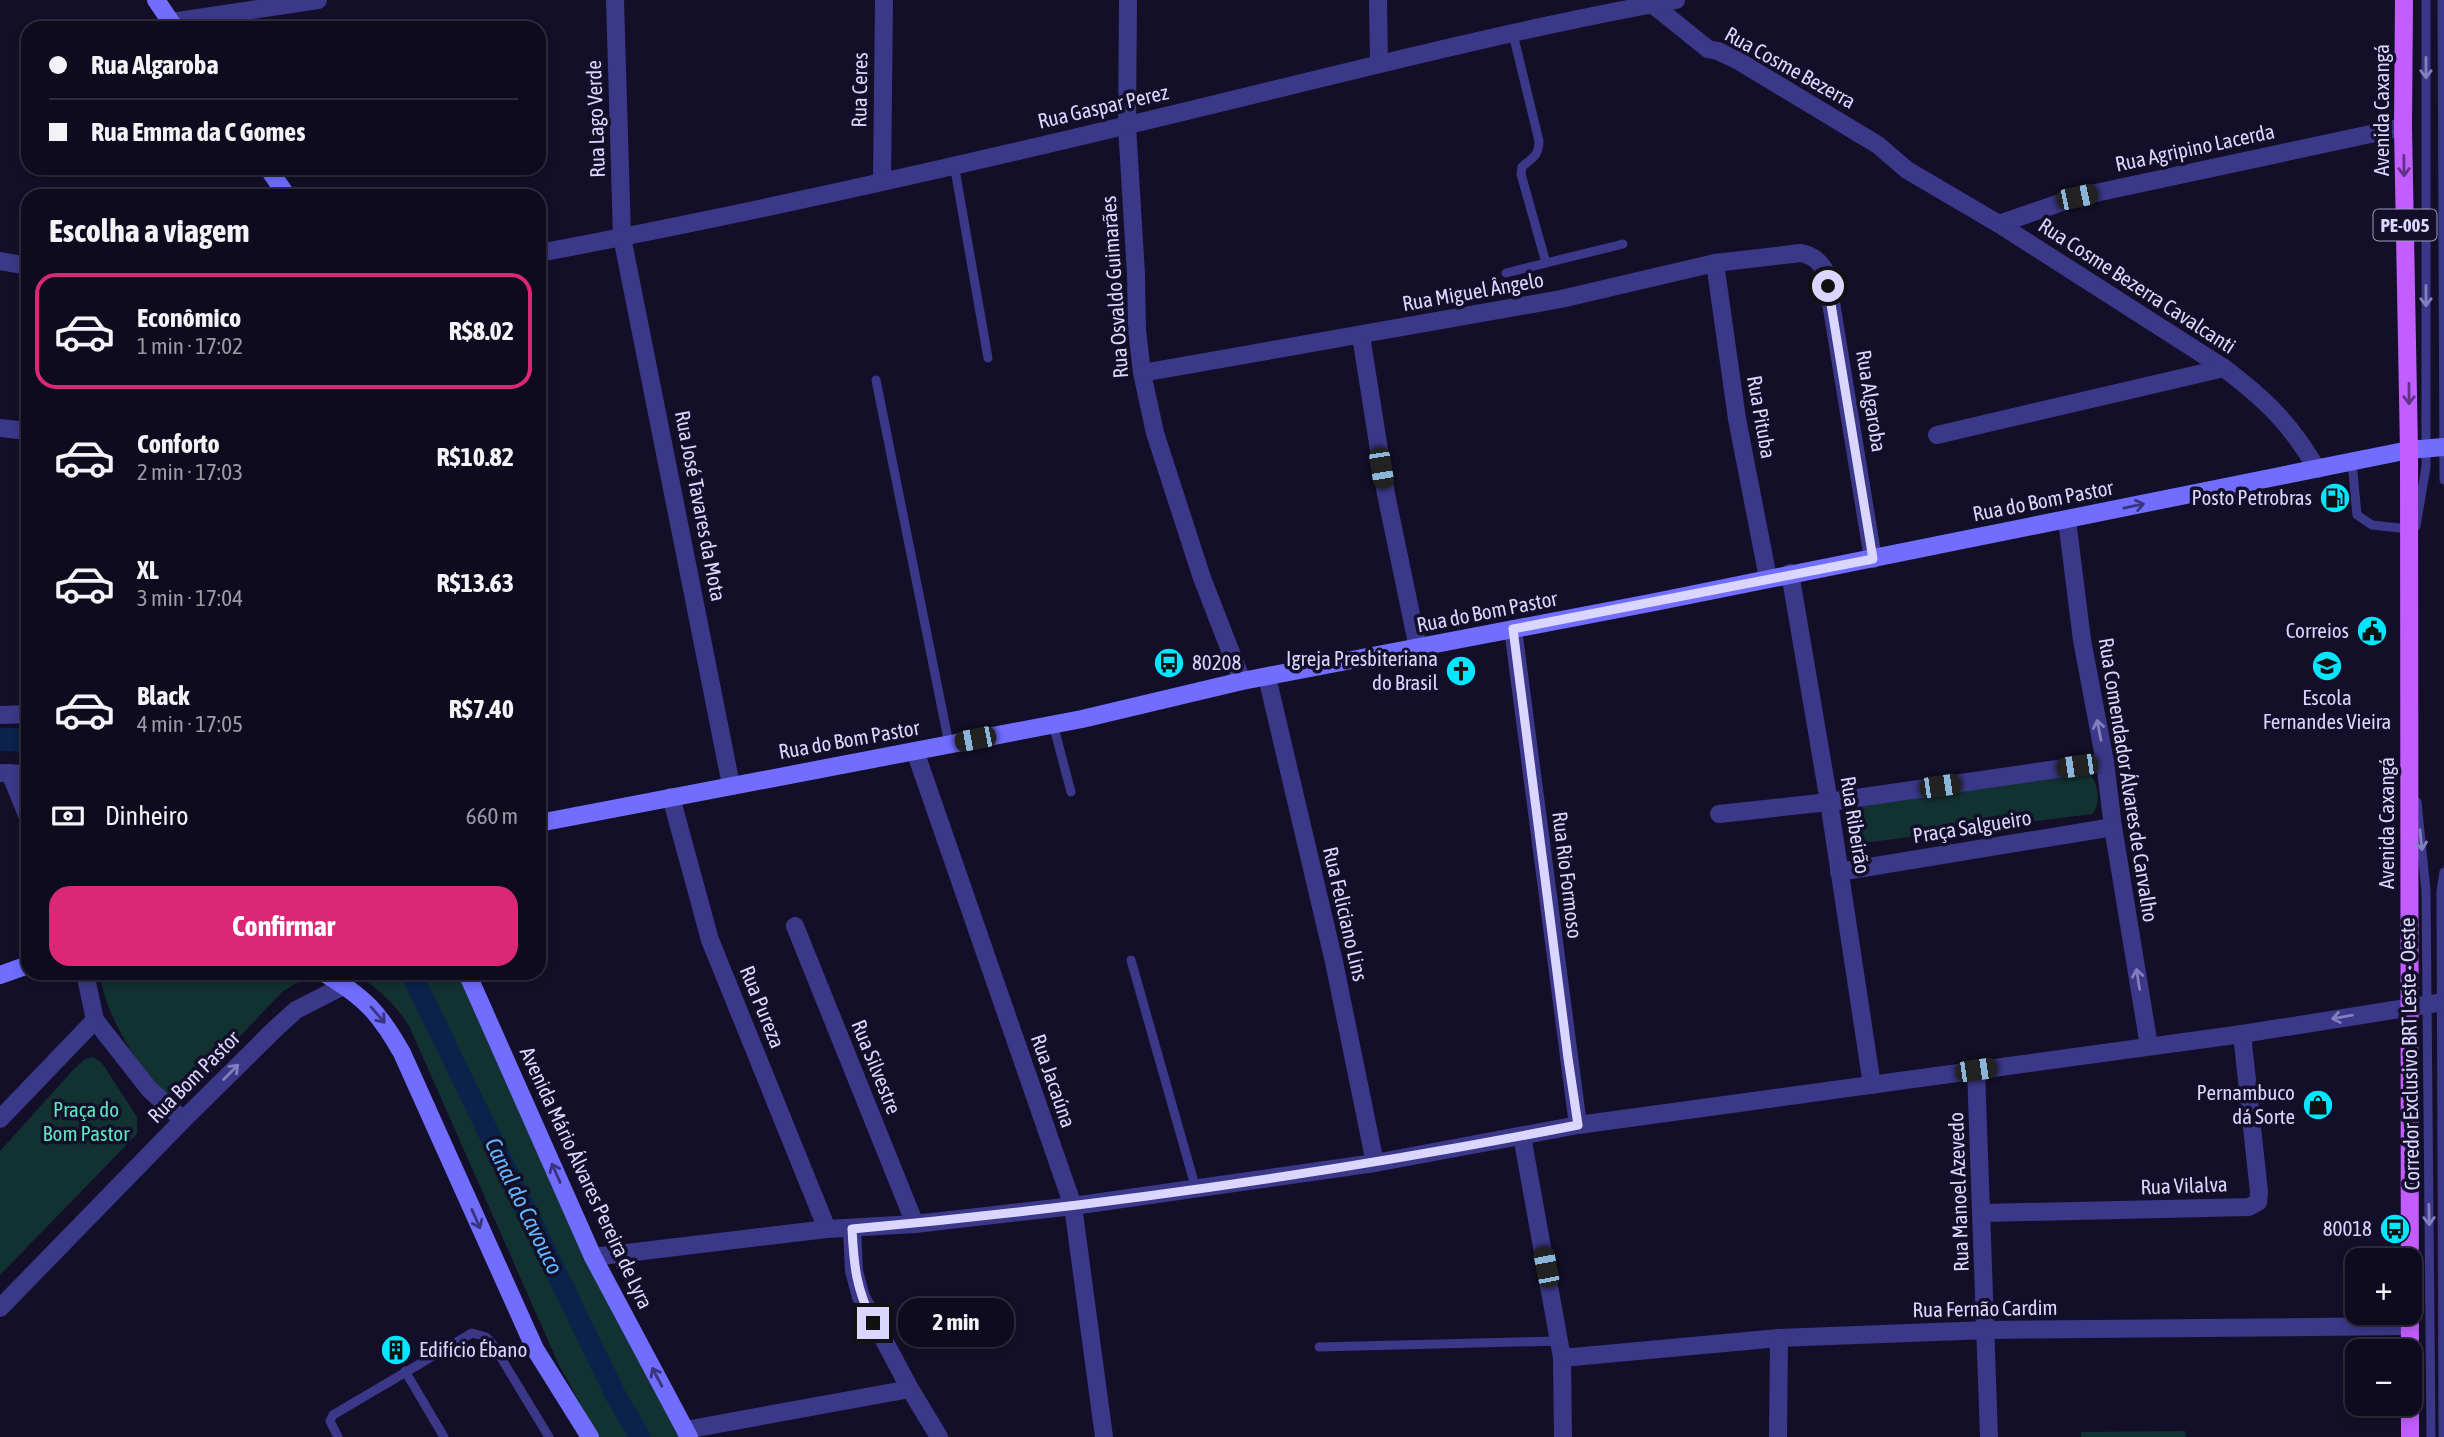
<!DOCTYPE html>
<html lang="pt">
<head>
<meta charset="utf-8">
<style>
  body { margin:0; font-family:"Asap Condensed",sans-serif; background:#1c192b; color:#f1f3f6; height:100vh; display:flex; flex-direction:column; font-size:26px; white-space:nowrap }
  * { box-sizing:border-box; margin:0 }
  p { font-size:23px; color:#9b9ba4 }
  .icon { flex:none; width:38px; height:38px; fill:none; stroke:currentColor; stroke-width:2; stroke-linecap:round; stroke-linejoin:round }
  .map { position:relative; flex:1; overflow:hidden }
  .sheet { position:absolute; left:21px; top:189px; width:525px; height:791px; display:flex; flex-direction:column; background:#0e0b1e; border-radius:21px; box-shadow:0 4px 10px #0003,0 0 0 2px #2e2b3c }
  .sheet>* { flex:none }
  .banner { position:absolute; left:21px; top:21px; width:525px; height:154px; border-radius:21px; box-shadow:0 4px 10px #0003,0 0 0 2px #2e2b3c; display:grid; align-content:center; height:154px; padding:0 28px; background:#0e0b1e }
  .fabs { position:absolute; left:2345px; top:1248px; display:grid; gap:14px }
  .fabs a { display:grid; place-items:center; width:77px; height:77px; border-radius:14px; background:#0e0b1e; box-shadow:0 4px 10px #0003,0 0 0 2px #2e2b3c; font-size:35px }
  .end { position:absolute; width:32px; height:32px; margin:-16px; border:9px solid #dad6ff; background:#111; box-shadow:0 0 0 4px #111 }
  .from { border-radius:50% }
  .bubble { position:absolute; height:49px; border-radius:21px; background:#0e0b1e; box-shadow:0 4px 10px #0003,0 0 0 2px #2e2b3c; font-size:23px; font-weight:700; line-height:49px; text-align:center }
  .car { position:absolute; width:21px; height:42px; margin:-21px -10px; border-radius:9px; box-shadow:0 0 5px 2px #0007; background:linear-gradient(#222 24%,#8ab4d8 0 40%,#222 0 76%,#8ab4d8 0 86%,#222 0) }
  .banner b { display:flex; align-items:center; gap:24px; height:66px; font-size:26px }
  .banner b+b { border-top:2px solid #2e2b3c }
  .banner i { width:18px; height:18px; background:#f1f3f6 }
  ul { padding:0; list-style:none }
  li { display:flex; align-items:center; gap:21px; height:116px; margin:0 14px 10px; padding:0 14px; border:4px solid transparent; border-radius:21px }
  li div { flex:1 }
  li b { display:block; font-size:26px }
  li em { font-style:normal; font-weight:700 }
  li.on { border-color:#db2777 }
  li>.icon { width:63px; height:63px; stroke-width:1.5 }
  h2 { padding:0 28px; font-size:32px; line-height:84px }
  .pay { display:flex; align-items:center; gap:18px; height:77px; padding:0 28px; font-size:26px }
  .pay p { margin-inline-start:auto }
  .button { display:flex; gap:14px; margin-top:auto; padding:14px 28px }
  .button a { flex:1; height:80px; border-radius:21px; background:#db2777; color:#fff; font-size:28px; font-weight:700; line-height:80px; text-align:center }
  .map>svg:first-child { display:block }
</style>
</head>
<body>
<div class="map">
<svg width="2444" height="1437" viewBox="0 0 2444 1437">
  <rect width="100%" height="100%" fill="#130f28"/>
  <g fill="#113231">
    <path d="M 2088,772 C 2098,781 2102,804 2092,814 L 1863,843 C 1847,837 1843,819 1850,804 Z"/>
    <path d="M 99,973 L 324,973 L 300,981 L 283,991 L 191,1088 C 181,1096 174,1097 162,1094 C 133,1056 108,1021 99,973 Z"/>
    <path d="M 353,973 L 462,973 L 683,1437 L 598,1437 L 558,1363 L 410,1028 C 397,1005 376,986 353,973 Z"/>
    <path d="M 93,1057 L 102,1063 L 137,1117 L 137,1134 L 0,1275 L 0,1151 L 73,1070 L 85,1059 Z"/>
    <path d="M 2185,1431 L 2186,1437 L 2081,1437 L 2081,1432 Z"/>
  </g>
  <path fill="#0a224c" d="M 0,728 L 28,728 L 28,752 L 0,751 Z"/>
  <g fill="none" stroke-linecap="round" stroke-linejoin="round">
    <path stroke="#0a224c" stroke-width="21" d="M 411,973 L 616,1396 L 640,1437"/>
    <g stroke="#3b3889" stroke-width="9">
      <path d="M 2442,0 L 2444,480"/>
      <path d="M 1513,34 L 1539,141 C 1539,156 1532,158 1522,167 L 1521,174 L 1546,263 L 1623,244"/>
      <path d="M 954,164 L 988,358"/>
      <path d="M 1506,273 L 1546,263"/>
      <path d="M 876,380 L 949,744"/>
      <path d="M 2352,462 L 2357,515 L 2372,525 L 2409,529"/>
      <path d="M 2416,526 L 2426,467 L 2426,0"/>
      <path d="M 1053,724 L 1071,792"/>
      <path d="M 2417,802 L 2426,891 L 2431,1437"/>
      <path d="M 1131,960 L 1196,1189"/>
      <path d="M 1319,1347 L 1559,1341"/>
      <path d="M 405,1371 L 444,1437"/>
      <path d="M 338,1437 L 330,1421 L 333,1415 L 472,1333 L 486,1337 L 492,1343 L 549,1437"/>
      <path d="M 2443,1437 L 2441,892 L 2444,872"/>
    </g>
    <g stroke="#3b3889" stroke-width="18">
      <path d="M 615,0 L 622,237 L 731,785"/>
      <path d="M 1128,0 L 1127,126 L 1136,274 L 1137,330 L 1142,373 L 1155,433 L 1202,578 L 1242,681"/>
      <path d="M 1378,0 L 1379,63"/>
      <path d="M 1652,4 L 1708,49 L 1718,51 L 1737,60 L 1878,145 L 1907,170 L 1999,224 L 2224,368 C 2266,400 2290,423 2317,469"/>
      <path d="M 171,22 L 318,0"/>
      <path d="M 882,181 L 884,0"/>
      <path d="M 1999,224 L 2077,197 L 2403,127"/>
      <path d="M 539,253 C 736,216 933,172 1128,125 C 1310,82 1492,33 1676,0"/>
      <path d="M 0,261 L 28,266"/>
      <path d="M 1715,263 L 1737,419 L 1768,578"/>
      <path d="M 1361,336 L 1386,494 L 1418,648"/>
      <path d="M 1142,373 L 1561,299 L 1715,263 L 1801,253 C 1814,256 1819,261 1826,272 L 1873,559"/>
      <path d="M 0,428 L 28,431"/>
      <path d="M 1937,435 L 2224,368"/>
      <path d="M 2067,520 L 2082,640 L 2105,762 L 2113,827 L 2149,1046"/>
      <path d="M 1790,573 L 1829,802 L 1872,1085"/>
      <path d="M 1513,629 L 1578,1125"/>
      <path d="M 1267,677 L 1334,962 L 1375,1163"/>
      <path d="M 0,715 L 28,714"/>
      <path d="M 915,751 L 1073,1206 L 1104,1437"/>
      <path d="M 0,773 L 28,774"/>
      <path d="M 10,773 L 28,817"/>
      <path d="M 671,797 L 710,940 L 827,1229"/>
      <path d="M 1719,814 L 1829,802 L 2105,762"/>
      <path d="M 1839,872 L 2113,827"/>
      <path d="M 795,926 L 915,1224"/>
      <path d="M 85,973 L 95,1020 L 149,1089 L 183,1120"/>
      <path d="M 1976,1070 L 1989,1437"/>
      <path d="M 0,1119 L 95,1020"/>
      <path d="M 1522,1136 L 1562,1358 L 1563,1437"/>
      <path d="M 1983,1213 L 2249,1207 L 2258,1202 L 2259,1192 L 2242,1034"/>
      <path d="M 852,1229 L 854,1271 L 861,1297 L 910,1389 L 939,1437"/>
      <path d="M 593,1257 L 827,1229 L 915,1224 L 1073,1206 L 1375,1163 L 1578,1125 L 2242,1034 L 2444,1002"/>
      <path d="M 0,1308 L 183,1120 L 275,1029 L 296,1010 L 345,985"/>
      <path d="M 1562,1358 L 1779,1338 L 1987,1330 L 2410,1326"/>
      <path d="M 685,1430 L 910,1389"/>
      <path d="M 1778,1437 L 1779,1338"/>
    </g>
    <g stroke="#706dff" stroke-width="18">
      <path d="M 156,0 L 175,28"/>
      <path d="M 268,168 L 287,196"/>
      <path d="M 539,823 L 1082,719 L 1242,681 L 1655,602 L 2409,450 L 2444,447"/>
      <path d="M 324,973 C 364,997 379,1012 402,1053 L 535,1349 L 590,1437"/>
      <path d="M 467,973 L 593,1257 L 689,1437"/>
      <path d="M 0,975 L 28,965"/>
    </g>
    <path stroke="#c25dff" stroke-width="18" d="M 2404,0 L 2403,127 L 2409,450 L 2410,1437"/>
  </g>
  <defs><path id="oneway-shaft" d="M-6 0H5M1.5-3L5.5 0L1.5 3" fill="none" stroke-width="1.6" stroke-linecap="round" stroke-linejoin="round" transform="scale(1.75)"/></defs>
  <g stroke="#837fbe">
    <use href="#oneway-shaft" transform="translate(2426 68) rotate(90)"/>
    <use href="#oneway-shaft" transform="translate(2426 296) rotate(90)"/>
    <use href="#oneway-shaft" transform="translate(2099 730) rotate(-101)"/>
    <use href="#oneway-shaft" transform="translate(2421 840) rotate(84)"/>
    <use href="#oneway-shaft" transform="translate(2138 979) rotate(-99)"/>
    <use href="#oneway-shaft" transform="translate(2342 1017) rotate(170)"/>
    <use href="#oneway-shaft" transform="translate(231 1072) rotate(-45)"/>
    <use href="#oneway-shaft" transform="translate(2429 1215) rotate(89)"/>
  </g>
  <g stroke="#623289">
    <use href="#oneway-shaft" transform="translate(2404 166) rotate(89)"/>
    <use href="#oneway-shaft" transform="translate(2409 394) rotate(90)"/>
  </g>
  <g stroke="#38357e">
    <use href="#oneway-shaft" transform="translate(2134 506) rotate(-12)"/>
    <use href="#oneway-shaft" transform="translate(378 1015) rotate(49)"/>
    <use href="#oneway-shaft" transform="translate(556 1173) rotate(-114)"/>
    <use href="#oneway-shaft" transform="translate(476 1219) rotate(66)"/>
    <use href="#oneway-shaft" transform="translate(657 1377) rotate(-118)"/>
  </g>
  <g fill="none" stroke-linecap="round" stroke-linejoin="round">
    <path stroke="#dad6ff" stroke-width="9" d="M 873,1323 C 856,1287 854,1268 852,1229 C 1096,1207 1338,1172 1578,1125 L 1568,1058 L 1513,629 L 1873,559 L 1828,286"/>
  </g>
  <defs>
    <g id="fuel-disc" transform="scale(1.575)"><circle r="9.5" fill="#02e6ff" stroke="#130f28"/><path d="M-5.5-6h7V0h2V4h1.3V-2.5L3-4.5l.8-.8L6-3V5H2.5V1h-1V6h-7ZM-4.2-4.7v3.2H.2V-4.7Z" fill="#111"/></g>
    <g id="civic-disc" transform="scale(1.575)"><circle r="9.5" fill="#02e6ff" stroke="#130f28"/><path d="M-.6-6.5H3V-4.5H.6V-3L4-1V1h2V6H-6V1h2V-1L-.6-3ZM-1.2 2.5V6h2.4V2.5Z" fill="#111"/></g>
    <g id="bus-disc" transform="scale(1.575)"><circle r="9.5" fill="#02e6ff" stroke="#130f28"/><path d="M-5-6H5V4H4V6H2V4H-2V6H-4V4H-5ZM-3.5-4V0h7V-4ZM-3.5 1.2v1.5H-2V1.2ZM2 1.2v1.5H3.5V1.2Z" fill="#111"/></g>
    <g id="school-disc" transform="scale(1.575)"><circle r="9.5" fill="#02e6ff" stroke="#130f28"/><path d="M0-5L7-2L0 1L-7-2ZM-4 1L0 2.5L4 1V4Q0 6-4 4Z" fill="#111"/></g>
    <g id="church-disc" transform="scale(1.575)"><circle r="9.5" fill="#02e6ff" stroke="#130f28"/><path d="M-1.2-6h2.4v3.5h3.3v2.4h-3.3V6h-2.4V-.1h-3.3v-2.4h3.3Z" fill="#111"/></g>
    <g id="shop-disc" transform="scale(1.575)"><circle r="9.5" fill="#02e6ff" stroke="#130f28"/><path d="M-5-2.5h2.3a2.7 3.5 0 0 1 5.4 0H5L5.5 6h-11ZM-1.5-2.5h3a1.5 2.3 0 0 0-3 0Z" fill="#111"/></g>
    <g id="building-disc" transform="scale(1.575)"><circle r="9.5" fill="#02e6ff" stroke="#130f28"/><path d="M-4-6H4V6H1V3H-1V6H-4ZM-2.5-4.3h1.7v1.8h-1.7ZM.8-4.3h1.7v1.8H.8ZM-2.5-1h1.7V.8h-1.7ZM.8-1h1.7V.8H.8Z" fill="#111"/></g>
  </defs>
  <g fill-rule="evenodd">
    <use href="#fuel-disc" x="2335" y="498"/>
    <use href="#civic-disc" x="2372" y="631"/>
    <use href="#bus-disc" x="1169" y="663"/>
    <use href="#school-disc" x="2327" y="666"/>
    <use href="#church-disc" x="1461" y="671"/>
    <use href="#shop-disc" x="2318" y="1105"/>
    <use href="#bus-disc" x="2395" y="1229"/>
    <use href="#building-disc" x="396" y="1350"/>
  </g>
  <g text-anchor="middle" stroke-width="7" stroke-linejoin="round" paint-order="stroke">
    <rect fill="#130f28" stroke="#9e9abe" stroke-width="2" x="2373.5" y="209.5" width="63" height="31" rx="5"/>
    <g font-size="19" font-weight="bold" fill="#dad6ff">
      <text x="2405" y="232">PE-005</text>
    </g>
    <g font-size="21" fill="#dad6ff" stroke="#130f28">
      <text transform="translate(1790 68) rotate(29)" y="7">Rua Cosme Bezerra</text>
      <text transform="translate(860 90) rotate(-89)" y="7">Rua Ceres</text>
      <text transform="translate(1103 107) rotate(-13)" y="7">Rua Gaspar Perez</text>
      <text transform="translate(2382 110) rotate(-90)" y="7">Avenida Caxangá</text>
      <text transform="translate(596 119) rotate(-92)" y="7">Rua Lago Verde</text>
      <text transform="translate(2195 148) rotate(-12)" y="7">Rua Agripino Lacerda</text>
      <text transform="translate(2137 286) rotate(33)" y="7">Rua Cosme Bezerra Cavalcanti</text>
      <text transform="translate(1115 287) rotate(-94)" y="7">Rua Osvaldo Guimarães</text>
      <text transform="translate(1473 292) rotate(-10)" y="7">Rua Miguel Ângelo</text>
      <text transform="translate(1871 401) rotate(81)" y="7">Rua Algaroba</text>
      <text transform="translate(1761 417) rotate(80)" y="7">Rua Pituba</text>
      <text transform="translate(2043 501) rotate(-11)" y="7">Rua do Bom Pastor</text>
      <text transform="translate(700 506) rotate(79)" y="7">Rua José Tavares da Mota</text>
      <text transform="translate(1487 612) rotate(-11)" y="7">Rua do Bom Pastor</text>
      <text transform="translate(849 740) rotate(-10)" y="7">Rua do Bom Pastor</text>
      <text transform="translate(2128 780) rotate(81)" y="7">Rua Comendador Álvares de Carvalho</text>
      <text transform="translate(2387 823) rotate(-90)" y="7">Avenida Caxangá</text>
      <text transform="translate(1855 825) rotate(81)" y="7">Rua Ribeirão</text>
      <text transform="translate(1972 827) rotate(-9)" y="7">Praça Salgueiro</text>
      <text transform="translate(1567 875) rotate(83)" y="7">Rua Rio Formoso</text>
      <text transform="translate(1345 914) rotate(77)" y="7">Rua Feliciano Lins</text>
      <text transform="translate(762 1007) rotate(68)" y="7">Rua Pureza</text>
      <text transform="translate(2410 1054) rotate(-91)" y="7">Corredor Exclusivo BRT Leste - Oeste</text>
      <text transform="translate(876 1067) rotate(68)" y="7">Rua Silvestre</text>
      <text transform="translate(194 1077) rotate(-45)" y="7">Rua Bom Pastor</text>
      <text transform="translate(1053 1081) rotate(71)" y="7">Rua Jacaúna</text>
      <text transform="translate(586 1178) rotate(65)" y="7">Avenida Mário Álvares Pereira de Lyra</text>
      <text transform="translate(2184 1186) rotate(-2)" y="7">Rua Vilalva</text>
      <text transform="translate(1959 1192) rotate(-92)" y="7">Rua Manoel Azevedo</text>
      <text transform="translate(1985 1309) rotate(-1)" y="7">Rua Fernão Cardim</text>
    </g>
    <g font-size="21" fill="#dad6ff" stroke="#130f28" text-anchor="end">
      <text x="2312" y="505">Posto Petrobras</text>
      <text x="2349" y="638">Correios</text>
      <text x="1438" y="666">Igreja Presbiteriana<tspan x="1438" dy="24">do Brasil</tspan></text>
      <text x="1192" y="670" text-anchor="start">80208</text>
      <text x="2327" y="705" text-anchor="middle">Escola<tspan x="2327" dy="24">Fernandes Vieira</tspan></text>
      <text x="2295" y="1100">Pernambuco<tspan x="2295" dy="24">dá Sorte</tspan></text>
      <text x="2372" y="1236">80018</text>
      <text x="419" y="1357" text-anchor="start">Edifício Ébano</text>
    </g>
    <g font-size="21" fill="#5ce5c3" stroke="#130f28">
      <text x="86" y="1117">Praça do<tspan x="86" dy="24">Bom Pastor</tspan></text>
    </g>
    <g font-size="23" font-style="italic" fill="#64b7ff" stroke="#130f28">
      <text transform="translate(524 1206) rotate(64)" y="8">Canal do Cavouco</text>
    </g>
  </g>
</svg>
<div class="fabs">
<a>+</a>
<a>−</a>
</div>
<i class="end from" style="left:1828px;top:286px"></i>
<i class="end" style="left:873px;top:1323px"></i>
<div class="bubble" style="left:898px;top:1298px;width:116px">2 min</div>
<i class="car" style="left:2077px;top:197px;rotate:78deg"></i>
<i class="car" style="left:1381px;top:468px;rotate:171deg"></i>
<i class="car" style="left:975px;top:739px;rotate:259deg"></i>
<i class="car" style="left:2077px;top:766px;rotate:262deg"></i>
<i class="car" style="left:1940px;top:786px;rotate:82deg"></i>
<i class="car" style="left:1976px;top:1070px;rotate:82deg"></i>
<i class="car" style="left:1546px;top:1267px;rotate:349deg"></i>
<div class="banner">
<b><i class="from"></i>Rua Algaroba</b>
<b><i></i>Rua Emma da C Gomes</b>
</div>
<section class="sheet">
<h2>Escolha a viagem</h2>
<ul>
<li class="on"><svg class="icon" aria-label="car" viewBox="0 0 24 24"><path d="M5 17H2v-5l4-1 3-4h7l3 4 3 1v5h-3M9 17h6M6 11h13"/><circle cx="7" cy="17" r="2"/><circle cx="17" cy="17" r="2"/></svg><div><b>Econômico</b><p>1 min · 17:02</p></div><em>R$8.02</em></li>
<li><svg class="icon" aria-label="car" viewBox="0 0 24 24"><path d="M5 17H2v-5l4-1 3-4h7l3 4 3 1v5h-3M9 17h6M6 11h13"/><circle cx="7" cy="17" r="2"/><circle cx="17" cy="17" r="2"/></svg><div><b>Conforto</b><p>2 min · 17:03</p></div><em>R$10.82</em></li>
<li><svg class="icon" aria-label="car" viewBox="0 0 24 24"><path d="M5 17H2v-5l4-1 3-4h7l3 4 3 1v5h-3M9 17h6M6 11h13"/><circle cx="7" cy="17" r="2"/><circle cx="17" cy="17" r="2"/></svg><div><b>XL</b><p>3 min · 17:04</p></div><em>R$13.63</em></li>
<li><svg class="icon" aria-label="car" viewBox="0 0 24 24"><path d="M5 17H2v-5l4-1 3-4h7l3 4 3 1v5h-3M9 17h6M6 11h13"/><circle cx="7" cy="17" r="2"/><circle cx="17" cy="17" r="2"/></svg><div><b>Black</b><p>4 min · 17:05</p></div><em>R$7.40</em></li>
</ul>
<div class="pay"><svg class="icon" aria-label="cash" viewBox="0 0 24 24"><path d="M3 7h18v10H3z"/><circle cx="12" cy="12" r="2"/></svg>Dinheiro<p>660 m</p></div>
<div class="button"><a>Confirmar</a></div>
</section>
</div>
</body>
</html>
